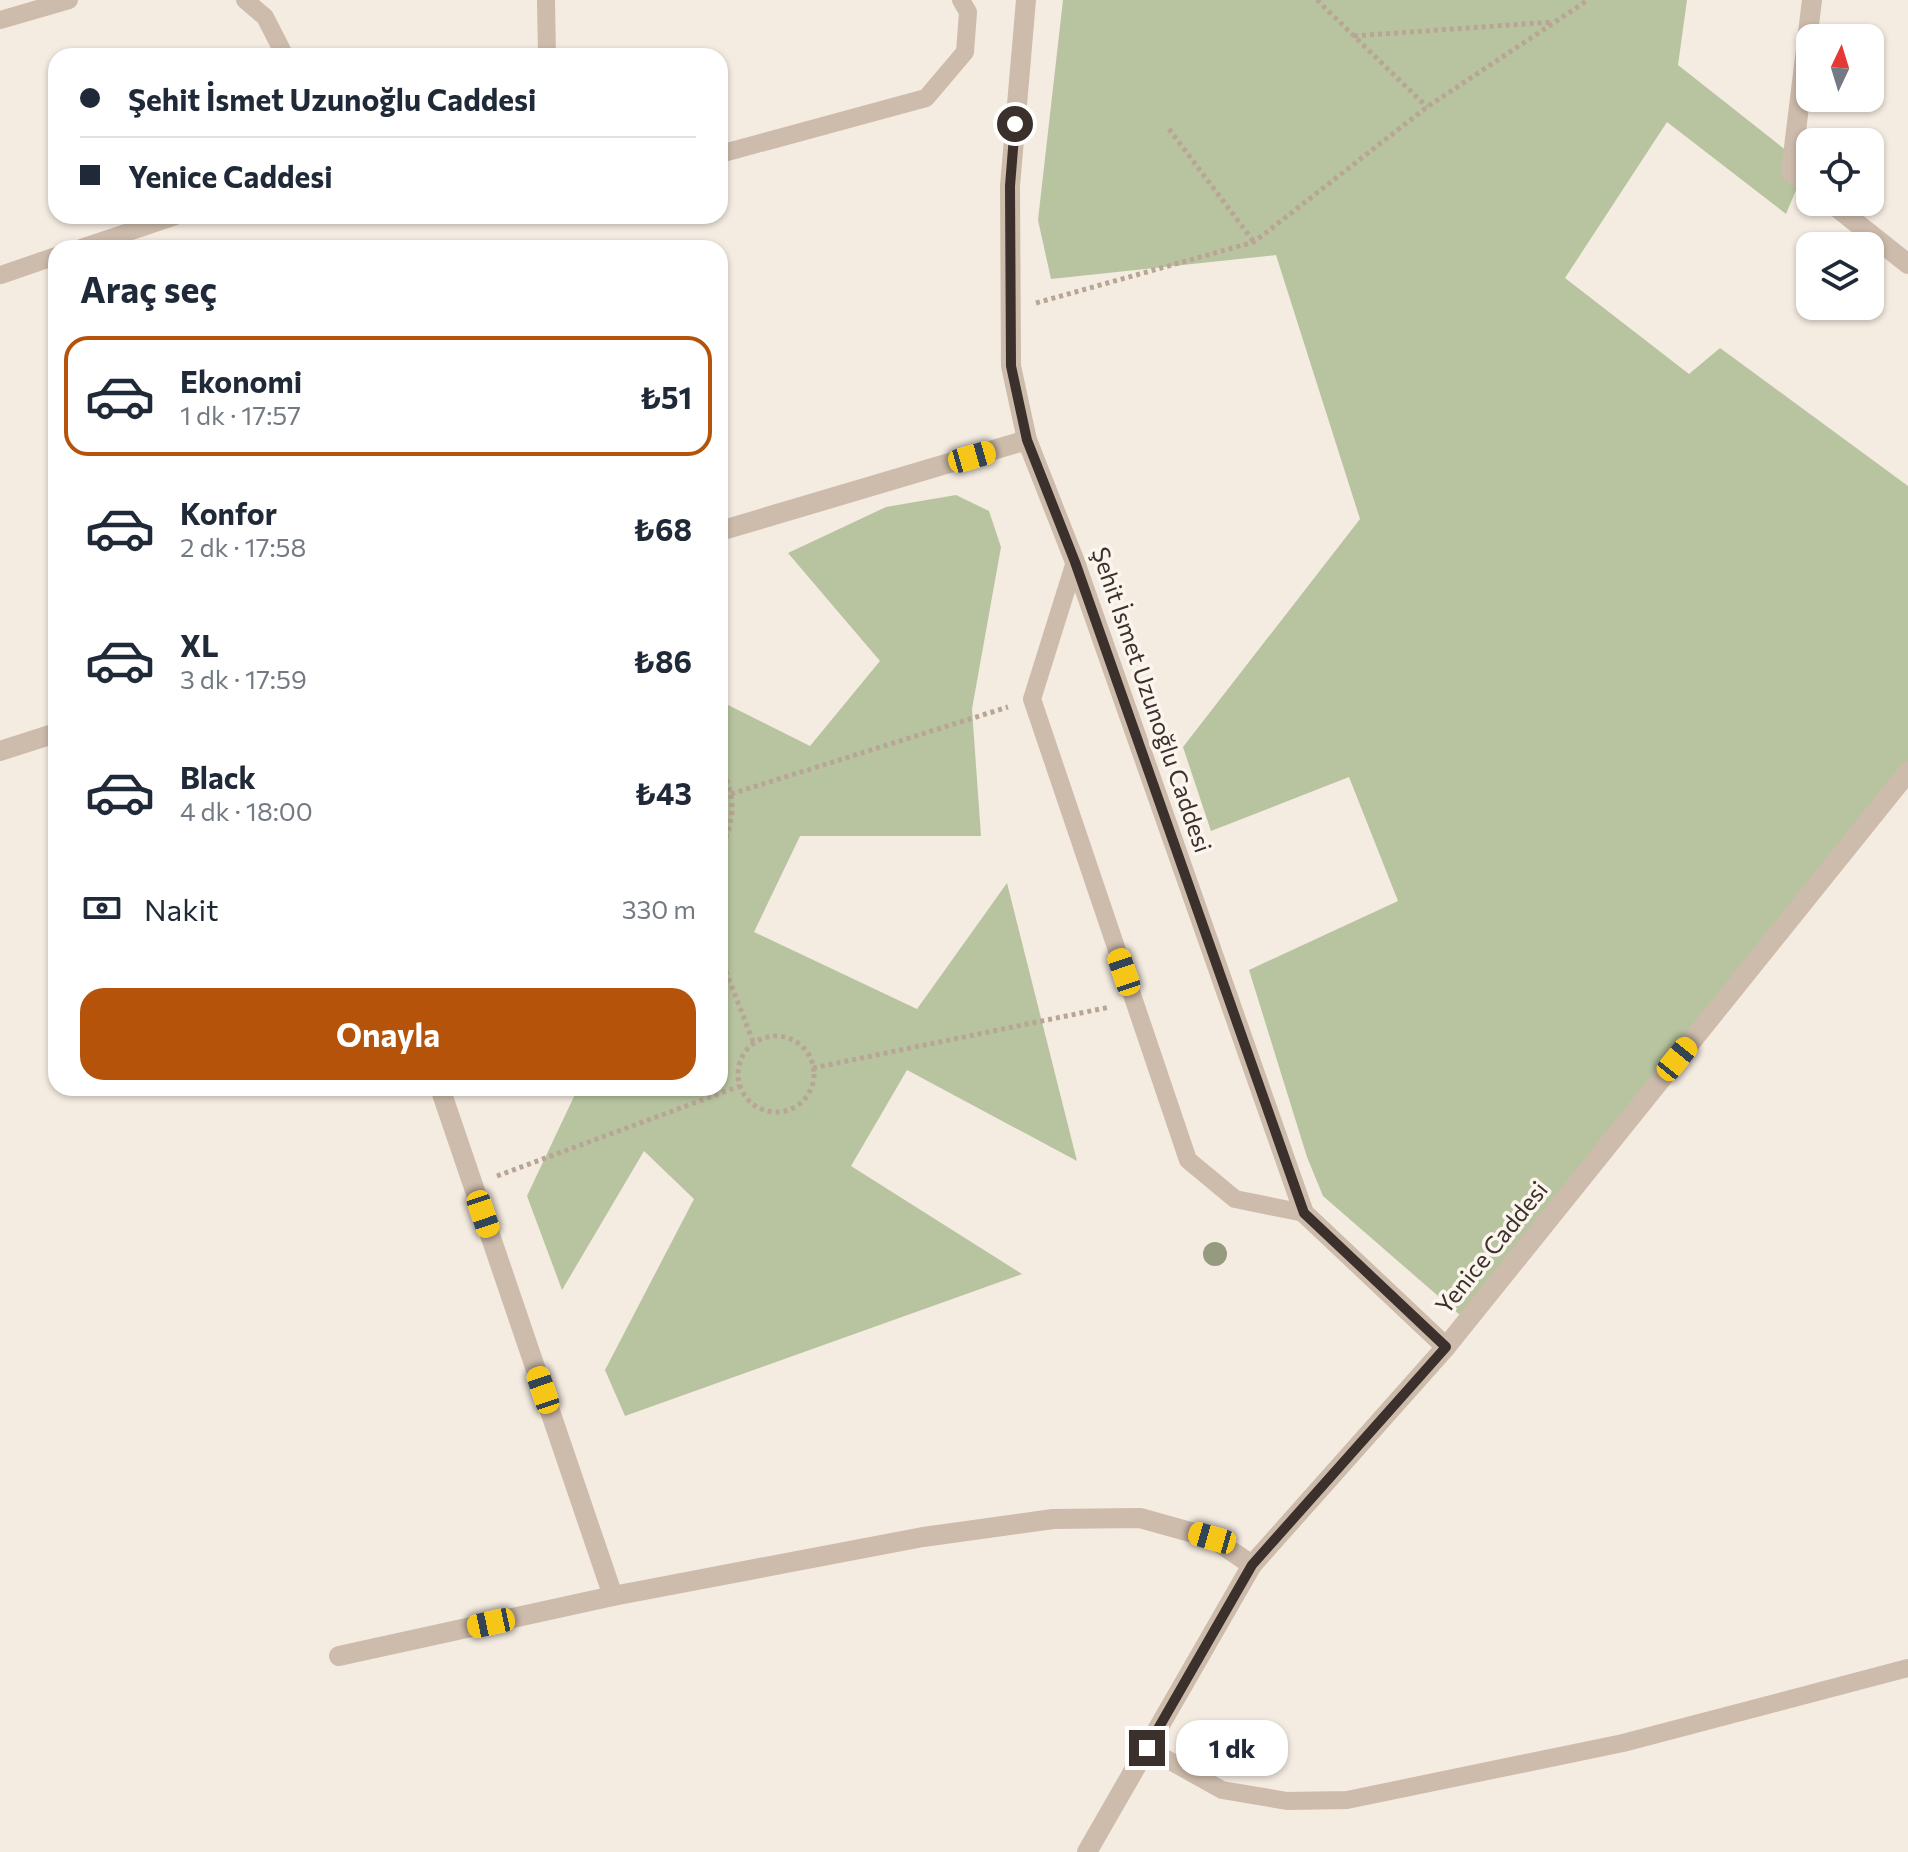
<!DOCTYPE html>
<html lang="tr">
<head>
<meta charset="utf-8">
<style>
  body { margin:0; font-family:Commissioner,sans-serif; background:#f6f6f7; color:#1f2937; height:100vh; display:flex; flex-direction:column; font-size:30px; white-space:nowrap }
  * { box-sizing:border-box; margin:0 }
  p { font-size:26px; color:#747a83 }
  .icon { flex:none; width:44px; height:44px; fill:none; stroke:currentColor; stroke-width:2; stroke-linecap:round; stroke-linejoin:round }
  .map { position:relative; flex:1; overflow:hidden }
  .side { position:absolute; left:48px; top:240px; width:680px; height:856px; display:flex; flex-direction:column; background:#fff; border-radius:24px; box-shadow:0 2px 6px #0004 }
  .side>* { flex:none }
  .banner { position:absolute; left:48px; top:48px; width:680px; height:176px; border-radius:24px; box-shadow:0 2px 6px #0004; display:grid; align-content:center; height:176px; padding:0 32px; background:#fff }
  .needle { width:52px; rotate:4deg }
  .controls { position:absolute; left:1796px; top:24px; display:grid; gap:16px }
  .controls a { display:grid; place-items:center; width:88px; height:88px; border-radius:16px; background:#fff; box-shadow:0 2px 6px #0004; font-size:40px }
  .end { position:absolute; width:36px; height:36px; margin:-18px; border:10px solid #3b302b; background:#fff; box-shadow:0 0 0 4px #fff }
  .from { border-radius:50% }
  .bubble { position:absolute; height:56px; border-radius:24px; background:#fff; box-shadow:0 2px 6px #0004; font-size:26px; font-weight:700; line-height:56px; text-align:center }
  .car { position:absolute; width:24px; height:48px; margin:-24px -12px; border-radius:10px; box-shadow:0 0 6px 2px #0007; background:linear-gradient(#f5c518 24%,#345 0 40%,#f5c518 0 76%,#345 0 86%,#f5c518 0) }
  .banner b { display:flex; align-items:center; gap:28px; height:76px; font-size:30px }
  .banner b+b { border-top:2px solid #e0e1e3 }
  .banner i { width:20px; height:20px; background:#1f2937 }
  ul { padding:0; list-style:none }
  li { display:flex; align-items:center; gap:24px; height:120px; margin:0 16px 12px; padding:0 16px; border:4px solid transparent; border-radius:24px }
  li div { flex:1 }
  li b { display:block; font-size:30px }
  li em { font-style:normal; font-weight:700 }
  li.active { border-color:#b45309 }
  li>.icon { width:72px; height:72px; stroke-width:1.5 }
  h2 { padding:0 32px; font-size:36px; line-height:96px }
  .pay { display:flex; align-items:center; gap:20px; height:88px; padding:0 32px; font-size:30px }
  .pay p { margin-inline-start:auto }
  .action { display:flex; gap:16px; margin-top:auto; padding:16px 32px }
  .action a { flex:1; height:92px; border-radius:24px; background:#b45309; color:#fff; font-size:32px; font-weight:700; line-height:92px; text-align:center }
  .map>svg:first-child { display:block }
</style>
</head>
<body>
<div class="map">
<svg width="1908" height="1852" viewBox="0 0 1908 1852">
  <rect width="100%" height="100%" fill="#f4ebe1"/>
  <g fill="#b8c4a0">
    <path d="M 1063,0 L 1687,0 L 1678,65 L 1806,166 L 1786,214 L 1667,122 L 1565,278 L 1689,374 L 1720,348 L 1908,486 L 1908,774 L 1468,1322 L 1323,1196 L 1307,1157 L 1249,970 L 1398,901 L 1349,777 L 1211,831 L 1183,747 L 1360,519 L 1276,255 L 1051,279 L 1038,220 Z"/>
    <path d="M 956,495 L 989,511 L 1001,547 L 972,709 L 981,836 L 800,836 L 754,932 L 917,1009 L 1007,883 L 1077,1161 L 907,1070 L 851,1166 L 1022,1274 L 625,1416 L 605,1370 L 694,1199 L 644,1151 L 562,1290 L 527,1196 L 578,1088 L 720,1088 L 720,701 L 810,746 L 880,661 L 788,553 L 886,507 Z"/>
  </g>
  <g fill="none" stroke-linecap="round" stroke-linejoin="round">
    <g stroke="#b9a596" stroke-width="5" stroke-dasharray="4 4" stroke-linecap="butt">
      <path d="M 1317,0 L 1427,107"/>
      <path d="M 1354,36 L 1552,22"/>
      <path d="M 1169,129 L 1254,242"/>
      <path d="M 1036,303 L 1254,242 L 1427,107 L 1588,0"/>
      <path d="M 720,765 C 735,794 737,820 720,848"/>
      <path d="M 731,794 L 1008,707"/>
      <path d="M 720,956 L 754,1044"/>
      <circle cx="776" cy="1074" r="38"/>
      <path d="M 813,1068 L 1110,1007"/>
      <path d="M 497,1176 L 740,1086"/>
    </g>
    <g stroke="#cdbbac" stroke-width="18">
      <path d="M 245,0 L 265,17 L 285,56"/>
      <path d="M 546,0 L 547,56"/>
      <path d="M 0,20 L 69,0"/>
      <path d="M 720,154 L 926,98 L 965,52 L 968,12 L 961,0"/>
      <path d="M 81,248 L 176,216"/>
      <path d="M 1,275 L 56,256"/>
      <path d="M 1075,562 L 1032,699 L 1188,1160 L 1235,1199 L 1304,1213"/>
      <path d="M 1147,1748 L 1222,1790 L 1287,1801 L 1347,1800 L 1623,1743 L 1908,1668"/>
    </g>
    <g stroke="#cdbbac" stroke-width="20">
      <path d="M 1026,0 L 1010,186 L 1011,366 L 1027,440 L 1075,562 L 1304,1213 L 1446,1347"/>
      <path d="M 1810,187 L 1791,172 L 1812,0"/>
      <path d="M 1830,202 L 1908,264"/>
      <path d="M 720,531 L 1027,440"/>
      <path d="M 0,751 L 56,733"/>
      <path d="M 440,1088 L 613,1596"/>
      <path d="M 339,1656 L 613,1596 L 923,1537 L 1053,1519 L 1140,1518 L 1212,1538 L 1252,1565"/>
    </g>
    <path stroke="#cdbbac" stroke-width="20" d="M 1087,1852 L 1252,1565 L 1446,1347 L 1908,772"/>
  </g>
  <circle fill="#969b7f" cx="1215" cy="1254" r="12"/>
  <g fill="none" stroke-linecap="round" stroke-linejoin="round">
    <path stroke="#3b302b" stroke-width="10" d="M 1015,124 L 1010,186 L 1011,366 L 1027,440 L 1075,562 L 1304,1213 L 1446,1347 L 1252,1565 L 1147,1748"/>
  </g>
  <g text-anchor="middle" stroke-width="7" stroke-linejoin="round" paint-order="stroke">
    <g font-size="24" fill="#3b302b" stroke="#fbf5ee">
      <text transform="translate(1151 700) rotate(71)" y="8">Şehit İsmet Uzunoğlu Caddesi</text>
      <text transform="translate(1492 1248) rotate(-51)" y="8">Yenice Caddesi</text>
    </g>
  </g>
</svg>
<div class="controls">
<a><svg class="needle" viewBox="-14 -14 28 28"><path d="M0-13l5 13h-10z" fill="#e53935"/><path d="M0 13l5-13h-10z" fill="#747a83"/></svg></a>
<a><svg class="icon" aria-label="locate" viewBox="0 0 24 24"><circle cx="12" cy="12" r="6"/><path d="M12 2v4M12 18v4M2 12h4M18 12h4"/></svg></a>
<a><svg class="icon" aria-label="layers" viewBox="0 0 24 24"><path d="M12 4l9 5-9 5-9-5zM3 14l9 5 9-5"/></svg></a>
</div>
<i class="end from" style="left:1015px;top:124px"></i>
<i class="end" style="left:1147px;top:1748px"></i>
<div class="bubble" style="left:1176px;top:1720px;width:112px">1 dk</div>
<i class="car" style="left:972px;top:457px;rotate:74deg"></i>
<i class="car" style="left:1124px;top:972px;rotate:341deg"></i>
<i class="car" style="left:1677px;top:1059px;rotate:39deg"></i>
<i class="car" style="left:483px;top:1214px;rotate:161deg"></i>
<i class="car" style="left:543px;top:1390px;rotate:341deg"></i>
<i class="car" style="left:1212px;top:1538px;rotate:286deg"></i>
<i class="car" style="left:491px;top:1623px;rotate:258deg"></i>
<div class="banner">
<b><i class="from"></i>Şehit İsmet Uzunoğlu Caddesi</b>
<b><i></i>Yenice Caddesi</b>
</div>
<section class="side">
<h2>Araç seç</h2>
<ul>
<li class="active"><svg class="icon" aria-label="car" viewBox="0 0 24 24"><path d="M5 17H2v-5l4-1 3-4h7l3 4 3 1v5h-3M9 17h6M6 11h13"/><circle cx="7" cy="17" r="2"/><circle cx="17" cy="17" r="2"/></svg><div><b>Ekonomi</b><p>1 dk · 17:57</p></div><em>₺51</em></li>
<li><svg class="icon" aria-label="car" viewBox="0 0 24 24"><path d="M5 17H2v-5l4-1 3-4h7l3 4 3 1v5h-3M9 17h6M6 11h13"/><circle cx="7" cy="17" r="2"/><circle cx="17" cy="17" r="2"/></svg><div><b>Konfor</b><p>2 dk · 17:58</p></div><em>₺68</em></li>
<li><svg class="icon" aria-label="car" viewBox="0 0 24 24"><path d="M5 17H2v-5l4-1 3-4h7l3 4 3 1v5h-3M9 17h6M6 11h13"/><circle cx="7" cy="17" r="2"/><circle cx="17" cy="17" r="2"/></svg><div><b>XL</b><p>3 dk · 17:59</p></div><em>₺86</em></li>
<li><svg class="icon" aria-label="car" viewBox="0 0 24 24"><path d="M5 17H2v-5l4-1 3-4h7l3 4 3 1v5h-3M9 17h6M6 11h13"/><circle cx="7" cy="17" r="2"/><circle cx="17" cy="17" r="2"/></svg><div><b>Black</b><p>4 dk · 18:00</p></div><em>₺43</em></li>
</ul>
<div class="pay"><svg class="icon" aria-label="cash" viewBox="0 0 24 24"><path d="M3 7h18v10H3z"/><circle cx="12" cy="12" r="2"/></svg>Nakit<p>330 m</p></div>
<div class="action"><a>Onayla</a></div>
</section>
</div>
</body>
</html>
